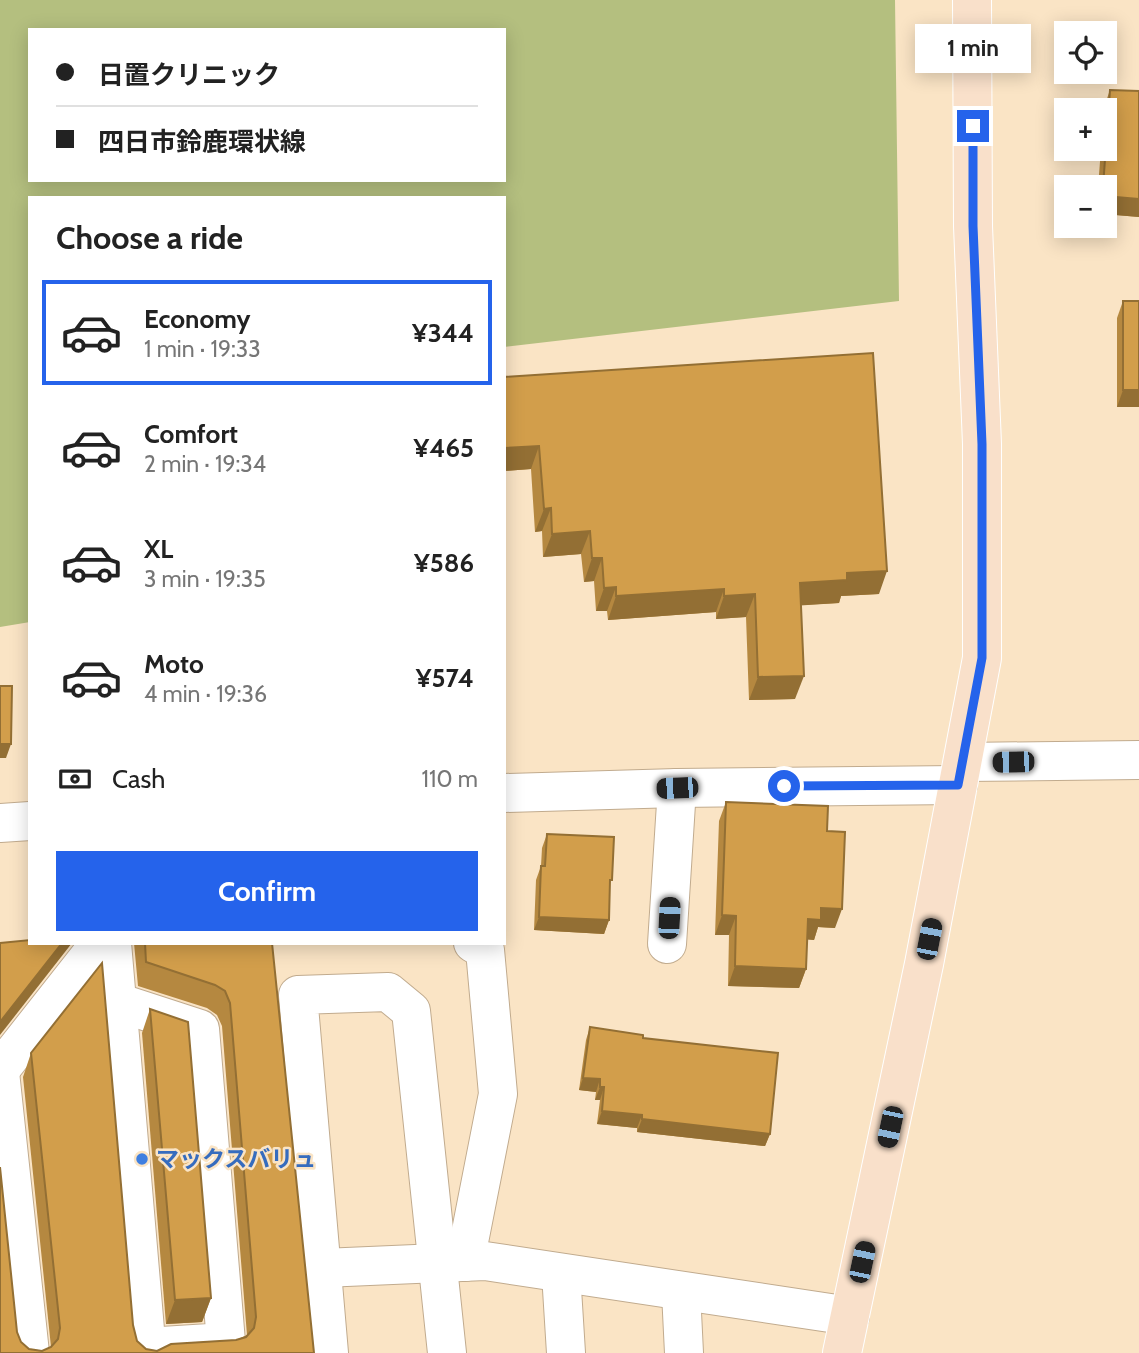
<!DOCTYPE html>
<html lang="en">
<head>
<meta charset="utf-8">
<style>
  body { margin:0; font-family:Cabin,"Noto Sans JP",sans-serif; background:#f6f6f6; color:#222; height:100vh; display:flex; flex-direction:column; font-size:26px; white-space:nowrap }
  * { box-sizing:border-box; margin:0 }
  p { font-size:23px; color:#767676 }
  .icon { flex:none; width:38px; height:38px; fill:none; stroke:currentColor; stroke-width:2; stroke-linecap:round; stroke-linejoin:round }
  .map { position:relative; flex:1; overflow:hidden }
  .sheet { position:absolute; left:28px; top:196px; width:478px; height:749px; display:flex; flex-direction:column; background:#fff; border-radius:0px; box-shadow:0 4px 18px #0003 }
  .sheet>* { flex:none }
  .guide { position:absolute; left:28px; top:28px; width:478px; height:154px; border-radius:0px; box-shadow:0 4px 18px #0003; display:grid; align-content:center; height:154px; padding:0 28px; background:#fff }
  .tools { position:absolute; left:1054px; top:21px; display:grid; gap:14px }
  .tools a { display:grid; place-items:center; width:63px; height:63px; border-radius:0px; background:#fff; box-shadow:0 4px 18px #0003; font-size:35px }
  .end { position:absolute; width:32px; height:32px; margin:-16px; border:9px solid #2563eb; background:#fff; box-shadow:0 0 0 4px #fff }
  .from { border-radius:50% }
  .bubble { position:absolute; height:49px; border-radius:0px; background:#fff; box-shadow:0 4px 18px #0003; font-size:23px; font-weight:700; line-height:49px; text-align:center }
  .car { position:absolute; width:21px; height:42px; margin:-21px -10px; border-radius:9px; box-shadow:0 0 5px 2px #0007; background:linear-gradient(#222 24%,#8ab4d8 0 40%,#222 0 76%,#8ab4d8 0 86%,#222 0) }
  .guide b { display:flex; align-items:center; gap:24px; height:66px; font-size:26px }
  .guide b+b { border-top:2px solid #e0e0e0 }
  .guide i { width:18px; height:18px; background:#222 }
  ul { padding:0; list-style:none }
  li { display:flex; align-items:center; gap:21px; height:105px; margin:0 14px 10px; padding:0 14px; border:4px solid transparent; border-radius:0px }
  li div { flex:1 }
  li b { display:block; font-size:26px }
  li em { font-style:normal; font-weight:700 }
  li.active { border-color:#2563eb }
  li>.icon { width:63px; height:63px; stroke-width:1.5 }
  h2 { padding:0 28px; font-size:32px; line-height:84px }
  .pay { display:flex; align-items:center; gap:18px; height:77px; padding:0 28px; font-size:26px }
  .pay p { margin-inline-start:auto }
  .cta { display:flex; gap:14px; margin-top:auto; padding:14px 28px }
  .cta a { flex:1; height:80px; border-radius:0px; background:#2563eb; color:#fff; font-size:28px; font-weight:700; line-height:80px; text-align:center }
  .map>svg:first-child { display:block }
</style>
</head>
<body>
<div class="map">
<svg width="1139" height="1353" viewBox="0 0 1139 1353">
  <rect width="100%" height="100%" fill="#fae4c5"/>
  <path fill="#b4bf7f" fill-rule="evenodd" d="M 0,0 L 895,0 L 899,301 L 504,347 L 504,198 L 30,198 L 30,622 L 0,627 ZM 30,30 L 504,30 L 504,180 L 30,180 Z"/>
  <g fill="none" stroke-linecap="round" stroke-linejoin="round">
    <g stroke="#c1ab8e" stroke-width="40">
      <g id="minor">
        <path d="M 963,762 L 1139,760"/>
        <path d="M 504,793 L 677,788 L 958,785"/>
        <path d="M 0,823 L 30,821"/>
        <path d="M 112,943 L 147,1353"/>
        <path d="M 667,944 L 677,788"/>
        <path d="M 117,1002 L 200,1029 L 226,1342 L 146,1347"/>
        <path d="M 0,1070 L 100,943"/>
        <path d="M 0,1072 L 30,1353"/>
        <path d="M 465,1262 L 498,1094 L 485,950 L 473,943"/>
        <path d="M 323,1268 L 485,1261 L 850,1316"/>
        <path d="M 561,1273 L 566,1353"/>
        <path d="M 681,1292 L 684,1353"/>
        <path d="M 329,1353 L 298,995 L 388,992 L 411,1011 L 447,1353"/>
      </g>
    </g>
    <g stroke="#fff" stroke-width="40">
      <path id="major" d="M 842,1353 L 924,964 L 982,658 L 982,444 L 973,226 L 972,0"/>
    </g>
    <use href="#minor" stroke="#fff" stroke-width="38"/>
    <use href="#major" stroke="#f9e0ca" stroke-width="38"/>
  </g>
  <g fill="#b58840">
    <path d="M 1110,90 L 1139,91 L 1139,217 L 1104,214 L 1104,187 L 1098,187 L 1101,149 L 1104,149 L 1104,107 Z"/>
    <path d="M 1123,301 L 1139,407 L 1117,407 L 1117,318 Z"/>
    <path d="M 504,377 L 879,594 L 841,596 L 839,603 L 801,605 L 795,699 L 749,700 L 746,617 L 716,619 L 716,612 L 608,620 L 607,611 L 596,611 L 594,581 L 584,582 L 581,554 L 543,557 L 542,531 L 535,532 L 531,469 L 504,471 Z"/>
    <path d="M 726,802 L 827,831 L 835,928 L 818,927 L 814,940 L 807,939 L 806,969 L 799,988 L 728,986 L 729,935 L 715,935 L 719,821 Z"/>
    <path d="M 547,834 L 610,886 L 609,920 L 604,934 L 534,930 L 536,880 L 541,866 L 542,848 Z"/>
    <path d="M 134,943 L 272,943 L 314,1353 L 0,1353 L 17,1332 L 21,1342 L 29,1349 L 42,1351 L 51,1347 L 23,1077 L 31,1053 L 133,1325 L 137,1341 L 146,1349 L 157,1351 L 236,1340 L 247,1335 L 222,1026 L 217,1015 L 207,1008 L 138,986 Z"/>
    <path d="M 150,1009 L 211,1298 L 202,1322 L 166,1324 L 142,1033 Z"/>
    <path d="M 590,1027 L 643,1038 L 770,1134 L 765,1146 L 637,1132 L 637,1128 L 597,1124 L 600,1100 L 595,1100 L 596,1092 L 579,1090 L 586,1040 Z"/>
  </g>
  <g fill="#936f34">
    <path d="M 1104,196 L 1139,199 L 1139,217 L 1104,214 Z"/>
    <path d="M 1123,390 L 1139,390 L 1139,407 L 1117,407 Z"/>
    <path d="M 539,446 L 531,469 L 504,471 L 504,448 Z"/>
    <path d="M 551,508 L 542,531 L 535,532 L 544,509 Z"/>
    <path d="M 590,531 L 581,554 L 543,557 L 552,534 Z"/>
    <path d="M 592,558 L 602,558 L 594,581 L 584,582 Z"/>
    <path d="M 887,571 L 879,594 L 841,596 L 839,603 L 792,606 L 800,583 L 847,573 Z"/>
    <path d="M 616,587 L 607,611 L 596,611 L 604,588 Z"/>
    <path d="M 724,589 L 716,612 L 608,620 L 616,596 Z"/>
    <path d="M 755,594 L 746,617 L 716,619 L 724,596 Z"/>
    <path d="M 804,676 L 795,699 L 749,700 L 758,677 Z"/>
    <path d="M 0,744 L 11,744 L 6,758 L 0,758 Z"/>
    <path d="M 821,908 L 842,909 L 835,928 L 818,927 L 814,940 L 801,939 L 808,919 Z"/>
    <path d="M 722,915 L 736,916 L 729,935 L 715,935 Z"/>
    <path d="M 539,917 L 609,920 L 604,934 L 534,930 Z"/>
    <path d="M 62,943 L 72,943 L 0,1035 L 0,1022 Z"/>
    <path d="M 735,966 L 806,969 L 799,988 L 728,986 Z"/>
    <path d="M 583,1078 L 600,1079 L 596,1092 L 579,1090 Z"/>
    <path d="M 600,1087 L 604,1087 L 600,1100 L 595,1100 Z"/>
    <path d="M 602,1111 L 642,1115 L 637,1128 L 597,1124 Z"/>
    <path d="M 642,1119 L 770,1134 L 765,1146 L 637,1132 Z"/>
    <path d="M 211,1298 L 202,1322 L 166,1324 L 175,1300 Z"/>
  </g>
  <g fill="#d29e4b" stroke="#936f34" stroke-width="2">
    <path d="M 1110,90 L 1139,91 L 1139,199 L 1104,196 L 1104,187 L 1103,187 Z"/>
    <rect x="1123" y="301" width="16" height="89"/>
    <path d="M 873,353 L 887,571 L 847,573 L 847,580 L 800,583 L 804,676 L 758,677 L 755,594 L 724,596 L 724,589 L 616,596 L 616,587 L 604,588 L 602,558 L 592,558 L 590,531 L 552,534 L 551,508 L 544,509 L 539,446 L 504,448 L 504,377 Z"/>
    <path d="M 0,686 L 12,686 L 11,744 L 0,744 Z"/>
    <path d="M 726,802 L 828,806 L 827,831 L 845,832 L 842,909 L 821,908 L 821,920 L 808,919 L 806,969 L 735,966 L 736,916 L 722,915 Z"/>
    <path d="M 547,834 L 614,837 L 612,880 L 610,880 L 609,920 L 539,917 L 541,866 L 545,866 Z"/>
    <path d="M 30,940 L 30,943 L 62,943 L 0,1022 L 0,943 Z"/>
    <path d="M 145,943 L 272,943 L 314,1353 L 0,1353 L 0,1167 L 17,1332 L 21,1342 L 29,1349 L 42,1351 L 51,1347 L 58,1339 L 60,1328 L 31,1053 L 102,963 L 133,1325 L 137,1341 L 146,1349 L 157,1351 L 171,1344 L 236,1340 L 246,1337 L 254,1328 L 256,1317 L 230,1003 L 225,991 L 215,985 L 146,962 Z"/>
    <path d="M 150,1009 L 188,1022 L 211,1298 L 175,1300 Z"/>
    <path d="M 590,1027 L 643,1035 L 643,1038 L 778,1053 L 770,1134 L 642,1119 L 642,1115 L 602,1111 L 604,1087 L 600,1087 L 600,1079 L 583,1078 Z"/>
  </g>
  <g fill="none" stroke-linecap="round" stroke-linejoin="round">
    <path stroke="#2563eb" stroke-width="9" d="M 784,786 L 958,785 L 982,658 L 982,444 L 973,226 L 973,126"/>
  </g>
  <circle fill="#3f7fe0" stroke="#fae4c5" stroke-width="2.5" cx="142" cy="1159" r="7"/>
  <g text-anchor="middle" stroke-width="5" stroke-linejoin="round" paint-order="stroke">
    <g font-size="23" font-weight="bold" fill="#366cbe" stroke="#fae4c5" text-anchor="start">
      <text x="156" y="1167">マックスバリュ</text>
    </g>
  </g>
</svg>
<div class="tools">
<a><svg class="icon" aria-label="locate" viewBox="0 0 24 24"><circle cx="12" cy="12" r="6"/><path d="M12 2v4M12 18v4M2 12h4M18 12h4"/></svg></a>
<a>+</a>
<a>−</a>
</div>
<i class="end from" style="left:784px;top:786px"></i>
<i class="end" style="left:973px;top:126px"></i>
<div class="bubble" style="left:915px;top:24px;width:116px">1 min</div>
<i class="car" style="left:1013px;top:762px;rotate:269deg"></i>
<i class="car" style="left:677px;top:788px;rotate:268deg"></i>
<i class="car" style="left:669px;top:918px;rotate:3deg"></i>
<i class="car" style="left:929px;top:939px;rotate:11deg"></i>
<i class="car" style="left:890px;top:1127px;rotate:192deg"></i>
<i class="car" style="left:862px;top:1262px;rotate:12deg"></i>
<div class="guide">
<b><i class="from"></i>日置クリニック</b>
<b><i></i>四日市鈴鹿環状線</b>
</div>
<section class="sheet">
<h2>Choose a ride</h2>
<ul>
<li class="active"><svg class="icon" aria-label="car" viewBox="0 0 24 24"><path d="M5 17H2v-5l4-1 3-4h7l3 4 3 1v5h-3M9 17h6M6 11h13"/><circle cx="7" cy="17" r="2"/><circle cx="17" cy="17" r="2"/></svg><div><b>Economy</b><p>1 min · 19:33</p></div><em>¥344</em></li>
<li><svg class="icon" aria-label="car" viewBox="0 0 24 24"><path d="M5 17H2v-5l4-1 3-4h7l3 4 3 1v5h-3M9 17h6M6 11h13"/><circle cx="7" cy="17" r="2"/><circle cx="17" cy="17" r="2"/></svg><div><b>Comfort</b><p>2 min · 19:34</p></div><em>¥465</em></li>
<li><svg class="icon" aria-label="car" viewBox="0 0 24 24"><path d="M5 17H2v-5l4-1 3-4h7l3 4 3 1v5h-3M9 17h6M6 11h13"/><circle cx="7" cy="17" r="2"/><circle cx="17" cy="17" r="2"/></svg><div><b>XL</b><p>3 min · 19:35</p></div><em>¥586</em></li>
<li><svg class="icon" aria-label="car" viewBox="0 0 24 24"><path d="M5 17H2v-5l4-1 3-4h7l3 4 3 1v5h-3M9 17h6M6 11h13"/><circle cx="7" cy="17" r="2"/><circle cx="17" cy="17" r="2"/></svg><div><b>Moto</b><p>4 min · 19:36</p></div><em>¥574</em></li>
</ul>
<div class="pay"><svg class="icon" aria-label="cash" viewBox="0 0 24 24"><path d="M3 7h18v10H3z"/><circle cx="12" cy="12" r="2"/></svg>Cash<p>110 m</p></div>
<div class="cta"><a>Confirm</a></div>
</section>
</div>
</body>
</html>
